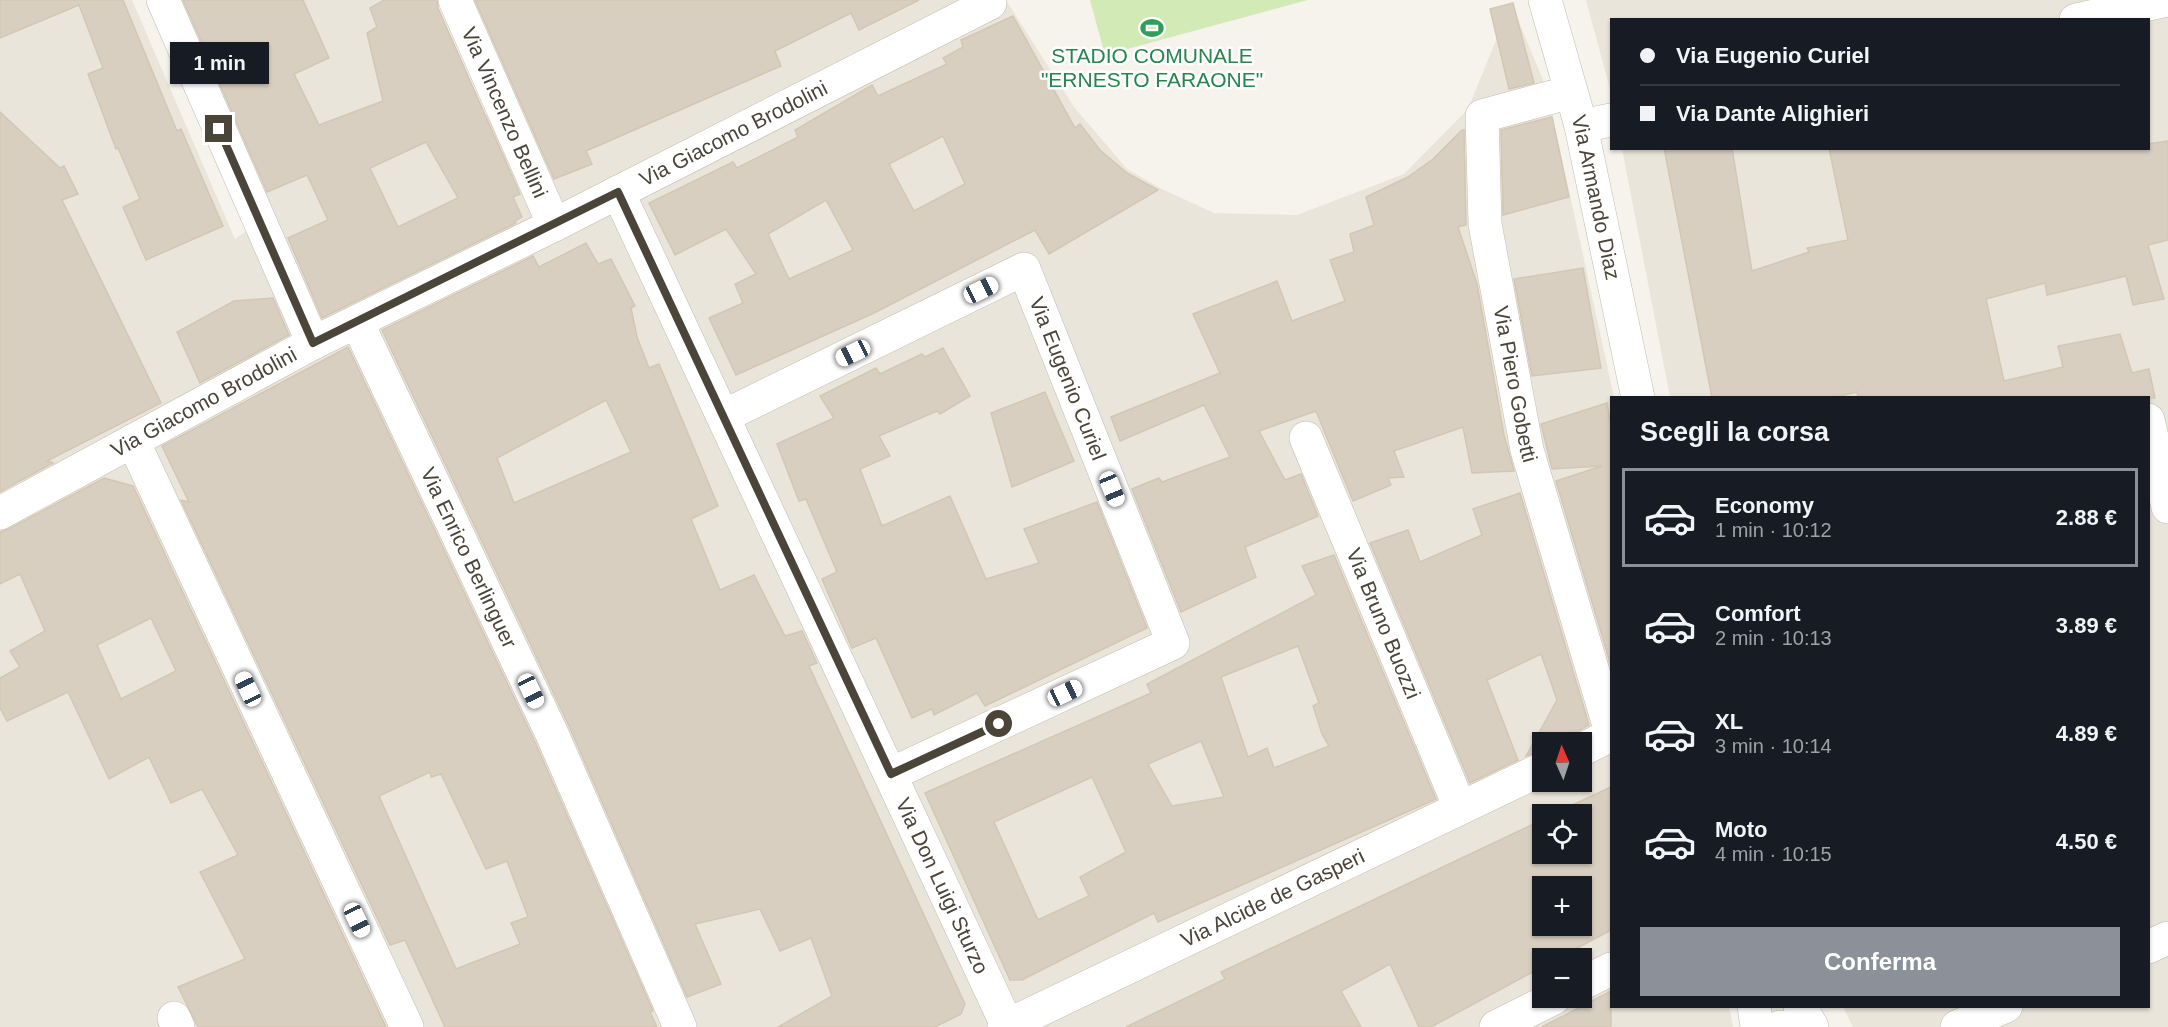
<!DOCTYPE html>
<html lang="it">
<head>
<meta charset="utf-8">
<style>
  body { margin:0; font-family:Helvetica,sans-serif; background:#242831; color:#f1f3f6; height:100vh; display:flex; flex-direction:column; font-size:22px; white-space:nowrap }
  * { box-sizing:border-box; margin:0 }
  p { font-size:20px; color:#9ea1a6 }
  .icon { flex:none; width:33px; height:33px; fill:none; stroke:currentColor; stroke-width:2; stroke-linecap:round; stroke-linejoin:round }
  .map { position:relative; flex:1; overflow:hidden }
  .panel { position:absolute; left:1610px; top:396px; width:540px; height:612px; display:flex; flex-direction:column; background:#171b24; border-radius:0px; box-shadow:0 2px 4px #0004 }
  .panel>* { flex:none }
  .banner { position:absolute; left:1610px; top:18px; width:540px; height:132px; border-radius:0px; box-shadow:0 2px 4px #0004; display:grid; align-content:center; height:132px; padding:0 30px; background:#171b24 }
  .needle { width:39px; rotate:357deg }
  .buttons { position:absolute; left:1532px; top:732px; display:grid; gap:12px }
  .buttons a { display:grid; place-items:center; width:60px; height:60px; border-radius:0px; background:#171b24; box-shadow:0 2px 4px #0004; font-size:30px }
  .end { position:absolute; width:27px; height:27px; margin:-14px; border:8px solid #4b4439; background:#fff; box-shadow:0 0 0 3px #fff }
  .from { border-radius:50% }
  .bubble { position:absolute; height:42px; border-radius:0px; background:#171b24; box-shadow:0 2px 4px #0004; font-size:20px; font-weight:600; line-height:42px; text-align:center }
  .car { position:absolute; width:18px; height:36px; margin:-18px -9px; border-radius:8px; box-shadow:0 0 4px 2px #0007; background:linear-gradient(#fff 24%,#345 0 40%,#fff 0 76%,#345 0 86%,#fff 0) }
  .banner b { display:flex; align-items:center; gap:21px; height:57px; font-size:22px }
  .banner b+b { border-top:2px solid #363941 }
  .banner i { width:15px; height:15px; background:#f1f3f6 }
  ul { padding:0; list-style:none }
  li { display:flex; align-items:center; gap:18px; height:99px; margin:0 12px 9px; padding:0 18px; border:3px solid transparent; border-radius:0px }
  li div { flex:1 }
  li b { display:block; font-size:22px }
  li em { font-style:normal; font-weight:600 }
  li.current { border-color:#8c9099 }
  li>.icon { width:54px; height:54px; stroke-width:1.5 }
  h2 { padding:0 30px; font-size:27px; line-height:72px }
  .button { display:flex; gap:12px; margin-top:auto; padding:12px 30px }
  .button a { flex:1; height:69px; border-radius:0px; background:#8c9099; color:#fff; font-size:24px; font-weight:600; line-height:69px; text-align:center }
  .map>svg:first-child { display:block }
</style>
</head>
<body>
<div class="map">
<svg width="2168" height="1027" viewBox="0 0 2168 1027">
  <rect width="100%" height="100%" fill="#f6f3ec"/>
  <g fill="#eae5da" fill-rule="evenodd">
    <path d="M 0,0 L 132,0 L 235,239 L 273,212 L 181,0 L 430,0 L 481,117 L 514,103 L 470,0 L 1006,0 L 1074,107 L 1127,169 L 1162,189 L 1214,213 L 1297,215 L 1404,174 L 1468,109 L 1503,23 L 1517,17 L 1547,90 L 1614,397 L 1611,398 L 1611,1006 L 1729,1007 L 1733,1027 L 0,1027 ZM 1542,742 L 1581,742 L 1581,782 L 1542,782 ZM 1542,814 L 1581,814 L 1581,854 L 1542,854 ZM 1542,886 L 1581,886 L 1581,926 L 1542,926 ZM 1542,958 L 1581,958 L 1581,998 L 1542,998 Z"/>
    <path d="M 1586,0 L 2168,0 L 2168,1027 L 1853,1027 L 1843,1007 L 2148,1006 L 2148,398 L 1670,397 L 1622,149 L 2148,148 L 2148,20 L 1611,20 L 1611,93 Z"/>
  </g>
  <path fill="#d2eab5" d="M 1090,0 L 1308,0 L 1105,55 Z"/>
  <g fill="#d8cfc1" stroke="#d3c7b4" stroke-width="1.5" fill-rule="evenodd">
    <path d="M 0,0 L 123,0 L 177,131 L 181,129 L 223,226 L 146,260 L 123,207 L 140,199 L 118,148 L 116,149 L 88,74 L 103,68 L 79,5 L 0,38 Z"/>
    <path d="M 183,0 L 303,0 L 329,58 L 294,74 L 319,125 L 383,101 L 367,33 L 377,27 L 370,8 L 384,0 L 437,0 L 438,8 L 520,194 L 513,197 L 522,217 L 515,221 L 516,223 L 322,318 L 288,238 L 328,220 L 307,175 L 267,192 ZM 426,142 L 458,198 L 398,227 L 370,168 Z"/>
    <path d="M 475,0 L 919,0 L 859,30 L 851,13 L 775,51 L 781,66 L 586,151 L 592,164 L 554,179 Z"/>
    <path d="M 1513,3 L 1534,83 L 1509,89 L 1490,9 Z"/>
    <path d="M 1013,16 L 1075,128 L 1080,124 L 1100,150 L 1127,173 L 1158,190 L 1049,254 L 1035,230 L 874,313 L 736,375 L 709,318 L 743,303 L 735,284 L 756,274 L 726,229 L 675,255 L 649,203 L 733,162 L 737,168 L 798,137 L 795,130 L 872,85 L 878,96 L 947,64 L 943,58 L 963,47 L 961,40 ZM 943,136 L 965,184 L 914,211 L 889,164 ZM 826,200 L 853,250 L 789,279 L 768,234 Z"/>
    <path d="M 0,112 L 60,168 L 64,166 L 78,194 L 62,200 L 161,403 L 47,461 L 53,463 L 0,492 Z"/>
    <path d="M 1552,117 L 1569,197 L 1503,215 L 1501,130 Z"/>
    <path d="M 1462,130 L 1464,130 L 1466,225 L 1458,227 L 1477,284 L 1504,435 L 1514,471 L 1472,473 L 1463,427 L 1394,451 L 1404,477 L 1388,478 L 1391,485 L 1353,501 L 1316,411 L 1259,431 L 1285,480 L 1301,474 L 1318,516 L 1245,547 L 1256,577 L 1181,612 L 1132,489 L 1159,478 L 1162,482 L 1230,457 L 1204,405 L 1120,441 L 1111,417 L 1220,373 L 1193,314 L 1277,281 L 1292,321 L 1345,301 L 1330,260 L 1354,252 L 1350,234 L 1374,225 L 1366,197 L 1408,177 L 1433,159 Z"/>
    <path d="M 2168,141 L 2168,240 L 2148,245 L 2164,299 L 2133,305 L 2126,276 L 2047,295 L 2045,283 L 1986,299 L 2004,381 L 2063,367 L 2058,346 L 2120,334 L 2132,373 L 2149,369 L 2155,398 L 1858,398 L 1857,392 L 1832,398 L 1712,398 L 1664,148 L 1732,148 L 1752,271 L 1809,252 L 1807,248 L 1848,240 L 1829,148 L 2148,148 L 2148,144 Z"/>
    <path d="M 586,243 L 598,264 L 611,259 L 635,306 L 631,308 L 637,337 L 649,368 L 659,364 L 718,506 L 691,519 L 720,590 L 754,575 L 785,636 L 802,631 L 817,663 L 809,666 L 965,1004 L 961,1014 L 935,1027 L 778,1027 L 832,996 L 811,938 L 780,951 L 760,909 L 695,924 L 721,984 L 687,997 L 569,726 L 382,330 L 533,256 L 539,267 ZM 606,400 L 631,452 L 514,503 L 497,458 Z"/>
    <path d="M 1583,268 L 1601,368 L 1532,376 L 1514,279 Z"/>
    <path d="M 273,298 L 289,335 L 200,383 L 177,332 L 234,301 Z"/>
    <path d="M 348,347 L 535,742 L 653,1011 L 650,1012 L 657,1027 L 445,1027 L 405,940 L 390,945 L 181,500 L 189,502 L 162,446 ZM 430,772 L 431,777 L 441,774 L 486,869 L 507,861 L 528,917 L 511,923 L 520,944 L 456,969 L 379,796 Z"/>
    <path d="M 943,348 L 970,396 L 940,414 L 937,411 L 879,436 L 890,456 L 860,469 L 882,526 L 950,496 L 986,579 L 1039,563 L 1024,529 L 1097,502 L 1147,628 L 985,706 L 977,693 L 934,715 L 932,709 L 912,718 L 876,638 L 852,648 L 822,579 L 837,572 L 806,499 L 799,501 L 777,444 L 834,418 L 820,396 L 876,368 L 880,374 L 922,354 L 925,357 Z"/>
    <path d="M 1045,392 L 1074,461 L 1012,487 L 991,413 Z"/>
    <path d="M 1607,403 L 1611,426 L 1611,666 L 1556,481 L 1602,466 L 1552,469 L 1541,424 Z"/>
    <path d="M 104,478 L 133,486 L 386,1027 L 198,1027 L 178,987 L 245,959 L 200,872 L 238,855 L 202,789 L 171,803 L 149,757 L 109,779 L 68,692 L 7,721 L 0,708 L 0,678 L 20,667 L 10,651 L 45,631 L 20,574 L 0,584 L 0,532 L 9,529 ZM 151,618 L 176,671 L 121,699 L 97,645 Z"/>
    <path d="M 1520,493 L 1589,725 L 1558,742 L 1542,742 L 1542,750 L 1526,756 L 1557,700 L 1541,654 L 1487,680 L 1518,760 L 1470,783 L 1370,543 L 1408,530 L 1420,562 L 1482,535 L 1473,509 Z"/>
    <path d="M 1334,555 L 1436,799 L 1158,922 L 1154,913 L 1022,980 L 1010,980 L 925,793 L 1151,693 L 1147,684 L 1316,595 L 1302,566 ZM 1298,646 L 1319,703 L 1313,706 L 1322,734 L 1329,746 L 1274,768 L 1267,748 L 1248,757 L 1221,677 ZM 1201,741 L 1224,797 L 1172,806 L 1148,764 ZM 1092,777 L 1126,852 L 1080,877 L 1089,896 L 1038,920 L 994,822 Z"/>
    <path d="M 1611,787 L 1611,930 L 1559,958 L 1542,958 L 1542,967 L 1431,1027 L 1419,1027 L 1390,964 L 1341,991 L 1361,1027 L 1126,1027 L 1225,979 L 1221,972 L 1542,820 L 1542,854 L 1581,854 L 1581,814 L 1553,814 ZM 1542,886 L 1581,886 L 1581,926 L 1542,926 Z"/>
    <path d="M 1611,991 L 1611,1027 L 1542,1027 Z"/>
  </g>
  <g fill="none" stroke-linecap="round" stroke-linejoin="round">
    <g stroke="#c2bbae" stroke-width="34">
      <g id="minor">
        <path d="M 163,0 L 313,343"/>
        <path id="s1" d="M 455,0 L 554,225"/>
        <path id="s2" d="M 1545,0 L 1581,126 L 1638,398"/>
        <path d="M 2076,20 L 2167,0"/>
        <path id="s3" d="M 1571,92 L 1482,116 L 1485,224 L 1527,450 L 1611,732"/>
        <path d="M 1581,126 L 1611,120"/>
        <path id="s4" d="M 618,192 L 1007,1025"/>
        <path id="s5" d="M 357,322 L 552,734 L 680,1027"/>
        <path id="s6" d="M 724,416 L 1024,269 L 1173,643 L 891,774"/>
        <path d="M 2148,420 L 2168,507"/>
        <path id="s7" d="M 1306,438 L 1460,808"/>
        <path d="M 133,441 L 407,1027"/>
        <path id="s8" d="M 0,513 L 313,343 L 554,225 L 990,3"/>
        <path d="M 1581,750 L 1611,735"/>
        <path d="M 2148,947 L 2168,938"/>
        <path d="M 1581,984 L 1611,969"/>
        <path d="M 1754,1006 L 1757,1027"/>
        <path d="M 1800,1006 L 1812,1027"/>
        <path d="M 174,1018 L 178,1027"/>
        <path id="s9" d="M 1004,1027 L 1542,769"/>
        <path d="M 1496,1027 L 1554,998"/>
        <path d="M 1780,1027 L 1782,1027"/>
        <path d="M 1957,1027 L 2006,1006"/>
      </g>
    </g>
    <use href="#minor" stroke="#fff" stroke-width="33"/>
  </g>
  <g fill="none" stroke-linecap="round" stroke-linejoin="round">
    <path stroke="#4b4439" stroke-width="8" d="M 219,129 L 313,343 L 618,192 L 891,774 L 999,724"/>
  </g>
  <defs>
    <g id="stadium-bare" transform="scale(1.8)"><path d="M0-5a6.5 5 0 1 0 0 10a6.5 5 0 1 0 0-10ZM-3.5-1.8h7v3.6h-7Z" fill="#2e9e5b" stroke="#fff" stroke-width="2.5" paint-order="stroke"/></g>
  </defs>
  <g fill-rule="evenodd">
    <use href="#stadium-bare" x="1152" y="28"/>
  </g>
  <g text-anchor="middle" stroke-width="5" stroke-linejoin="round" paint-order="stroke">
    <g font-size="21" fill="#27864d" stroke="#fff">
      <text x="1152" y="63">STADIO COMUNALE<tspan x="1152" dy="24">"ERNESTO FARAONE"</tspan></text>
    </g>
    <g font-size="21" fill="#4b4439" stroke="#fff">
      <text dy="7" stroke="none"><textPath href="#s1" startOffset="123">Via Vincenzo Bellini</textPath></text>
      <text dy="7" stroke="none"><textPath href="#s8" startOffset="826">Via Giacomo Brodolini</textPath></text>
      <text dy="7" stroke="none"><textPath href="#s2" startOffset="204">Via Armando Diaz</textPath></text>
      <text dy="7" stroke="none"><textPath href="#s6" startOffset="452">Via Eugenio Curiel</textPath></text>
      <text dy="7" stroke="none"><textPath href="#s3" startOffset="363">Via Piero Gobetti</textPath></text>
      <text dy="7" stroke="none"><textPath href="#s8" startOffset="232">Via Giacomo Brodolini</textPath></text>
      <text dy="7" stroke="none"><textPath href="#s5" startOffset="261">Via Enrico Berlinguer</textPath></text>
      <text dy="7" stroke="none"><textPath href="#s7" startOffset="201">Via Bruno Buozzi</textPath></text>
      <text dy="7" stroke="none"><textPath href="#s4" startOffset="766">Via Don Luigi Sturzo</textPath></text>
      <text dy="7" stroke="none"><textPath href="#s9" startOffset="298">Via Alcide de Gasperi</textPath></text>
    </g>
  </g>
</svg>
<div class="buttons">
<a><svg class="needle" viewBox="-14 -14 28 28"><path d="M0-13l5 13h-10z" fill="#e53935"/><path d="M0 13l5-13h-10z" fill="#9ea1a6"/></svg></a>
<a><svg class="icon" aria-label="locate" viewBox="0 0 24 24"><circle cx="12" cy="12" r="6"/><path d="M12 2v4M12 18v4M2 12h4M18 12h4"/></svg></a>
<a>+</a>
<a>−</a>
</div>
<i class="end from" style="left:999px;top:724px"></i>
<i class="end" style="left:219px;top:129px"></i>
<div class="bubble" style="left:170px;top:42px;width:99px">1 min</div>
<i class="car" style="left:981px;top:290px;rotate:64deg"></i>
<i class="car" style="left:853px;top:353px;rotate:244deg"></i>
<i class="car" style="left:1112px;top:489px;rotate:158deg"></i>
<i class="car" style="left:248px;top:689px;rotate:335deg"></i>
<i class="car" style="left:531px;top:691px;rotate:155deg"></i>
<i class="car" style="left:1065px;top:693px;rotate:65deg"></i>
<i class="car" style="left:357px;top:920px;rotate:155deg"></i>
<div class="banner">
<b><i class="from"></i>Via Eugenio Curiel</b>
<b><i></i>Via Dante Alighieri</b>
</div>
<section class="panel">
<h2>Scegli la corsa</h2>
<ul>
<li class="current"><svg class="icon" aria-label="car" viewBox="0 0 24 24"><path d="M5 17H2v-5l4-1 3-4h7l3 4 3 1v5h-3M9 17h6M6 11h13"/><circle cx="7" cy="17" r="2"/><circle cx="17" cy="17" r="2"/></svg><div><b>Economy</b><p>1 min · 10:12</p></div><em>2.88 €</em></li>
<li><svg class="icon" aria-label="car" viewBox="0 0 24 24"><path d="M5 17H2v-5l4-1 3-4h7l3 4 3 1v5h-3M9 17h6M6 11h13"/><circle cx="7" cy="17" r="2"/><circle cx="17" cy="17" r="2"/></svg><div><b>Comfort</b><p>2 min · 10:13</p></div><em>3.89 €</em></li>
<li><svg class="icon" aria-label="car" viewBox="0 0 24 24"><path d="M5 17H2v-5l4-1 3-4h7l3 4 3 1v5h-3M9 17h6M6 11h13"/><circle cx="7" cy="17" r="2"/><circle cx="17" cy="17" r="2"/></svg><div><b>XL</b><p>3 min · 10:14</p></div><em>4.89 €</em></li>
<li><svg class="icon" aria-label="car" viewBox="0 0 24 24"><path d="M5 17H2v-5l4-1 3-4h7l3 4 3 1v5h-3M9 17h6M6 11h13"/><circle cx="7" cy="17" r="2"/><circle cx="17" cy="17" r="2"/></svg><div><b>Moto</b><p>4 min · 10:15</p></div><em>4.50 €</em></li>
</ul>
<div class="button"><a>Conferma</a></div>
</section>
</div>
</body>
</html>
